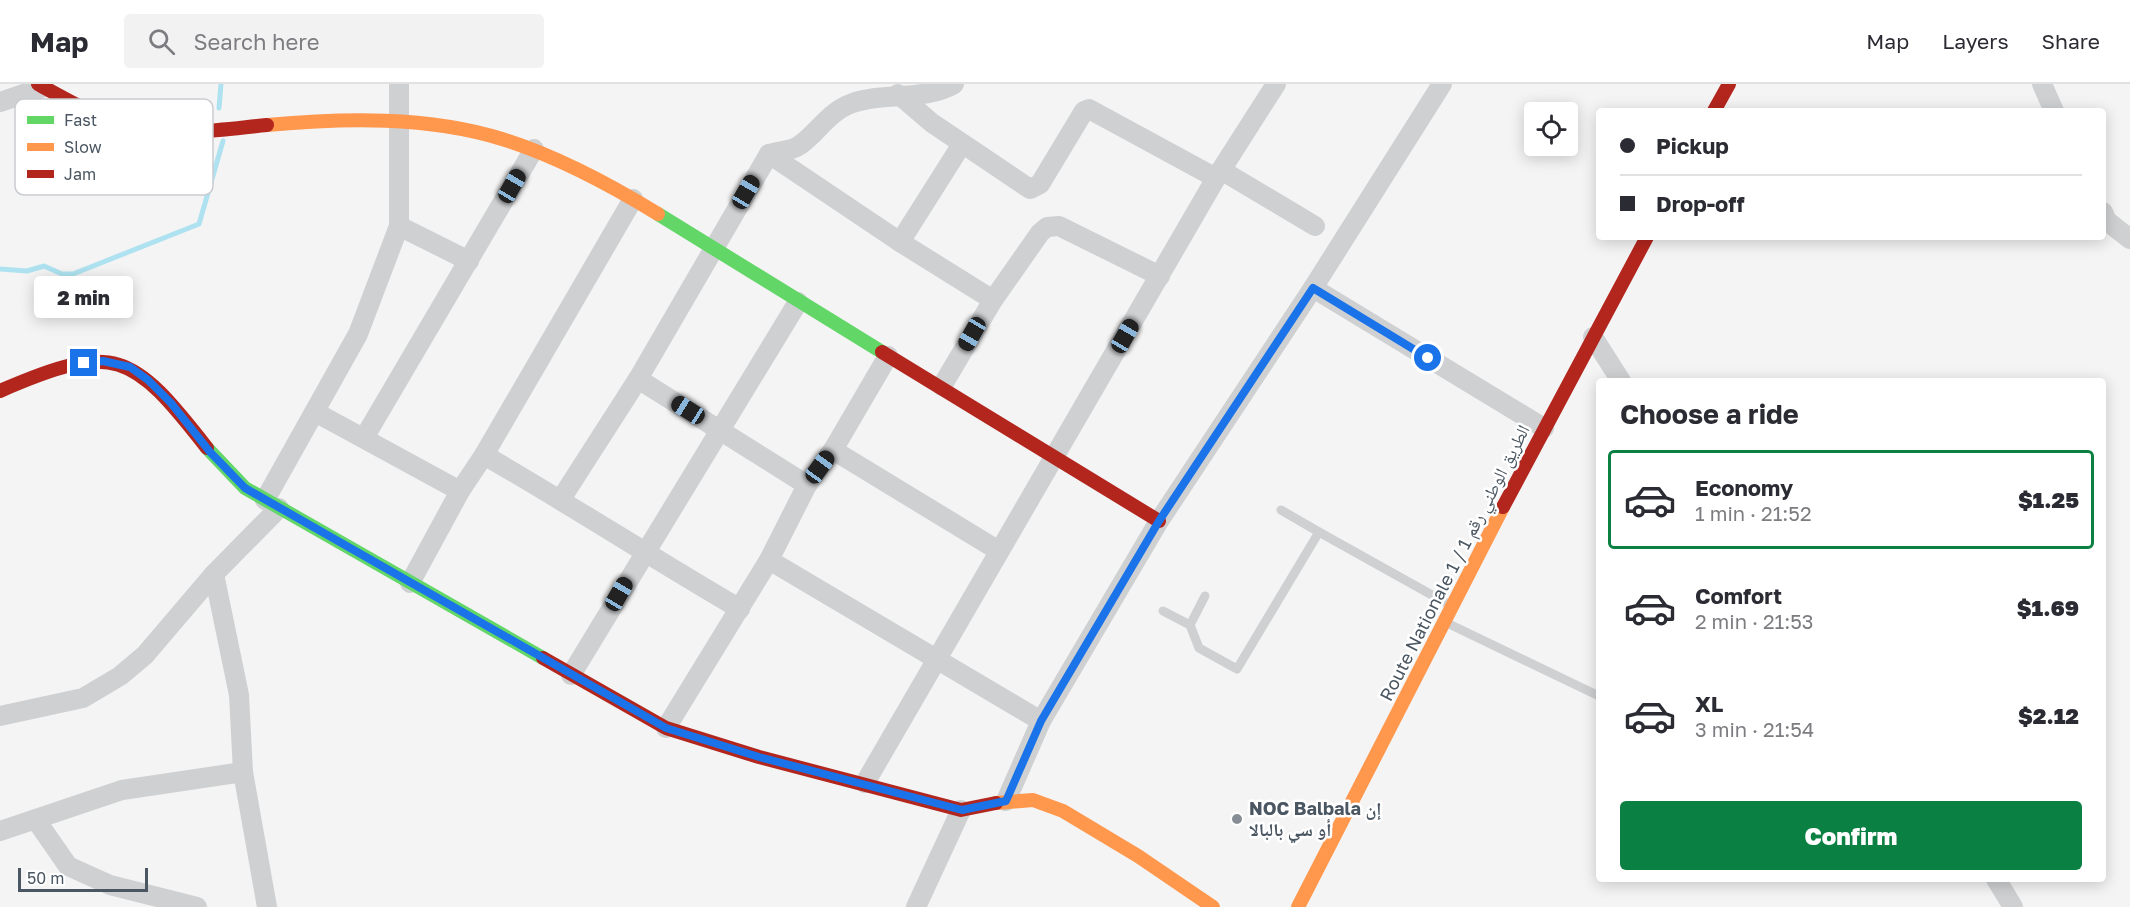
<!DOCTYPE html>
<html lang="en">
<head>
<meta charset="utf-8">
<style>
  body { margin:0; font-family:"Golos Text","Noto Naskh Arabic",sans-serif; background:#f2f2f3; color:#2b2b33; height:100vh; display:flex; flex-direction:column; font-size:22px; white-space:nowrap }
  * { box-sizing:border-box; margin:0 }
  p { font-size:20px; color:#7c7c81 }
  .icon { flex:none; width:33px; height:33px; fill:none; stroke:currentColor; stroke-width:2; stroke-linecap:round; stroke-linejoin:round }
  .map { position:relative; flex:1; overflow:hidden }
  .sheet { position:absolute; left:1596px; top:294px; width:510px; height:504px; display:flex; flex-direction:column; background:#fff; border-radius:6px; box-shadow:0 3px 15px #0003 }
  .sheet>* { flex:none }
  .hud { position:absolute; left:1596px; top:24px; width:510px; height:132px; border-radius:6px; box-shadow:0 3px 15px #0003; display:grid; align-content:center; height:132px; padding:0 24px; background:#fff }
  .buttons { position:absolute; left:1524px; top:18px; display:grid; gap:12px }
  .buttons a { display:grid; place-items:center; width:54px; height:54px; border-radius:6px; background:#fff; box-shadow:0 3px 15px #0003; font-size:30px }
  .scale { position:absolute; left:18px; bottom:15px; width:130px; box-sizing:border-box; padding-left:6px; border:3px solid #4a5661; border-top:0; font-size:16px; line-height:21px; white-space:nowrap; color:#4a5661; -webkit-text-stroke:4px #fff; paint-order:stroke }
  .end { position:absolute; width:27px; height:27px; margin:-14px; border:8px solid #1a73e8; background:#fff; box-shadow:0 0 0 3px #fff }
  .from { border-radius:50% }
  .bubble { position:absolute; height:42px; border-radius:6px; background:#fff; box-shadow:0 3px 15px #0003; font-size:20px; font-weight:800; line-height:42px; text-align:center }
  .car { position:absolute; width:18px; height:36px; margin:-18px -9px; border-radius:8px; box-shadow:0 0 4px 2px #0007; background:linear-gradient(#222 24%,#8ab4d8 0 40%,#222 0 76%,#8ab4d8 0 86%,#222 0) }
  .hud b { display:flex; align-items:center; gap:21px; height:57px; font-size:22px }
  .hud b+b { border-top:2px solid #e1e1e2 }
  .hud i { width:15px; height:15px; background:#2b2b33 }
  ul { padding:0; list-style:none }
  li { display:flex; align-items:center; gap:18px; height:99px; margin:0 12px 9px; padding:0 12px; border:3px solid transparent; border-radius:6px }
  li div { flex:1 }
  li b { display:block; font-size:22px }
  li em { font-style:normal; font-weight:800 }
  li.current { border-color:#0b8043 }
  li>.icon { width:54px; height:54px; stroke-width:1.5 }
  h2 { padding:0 24px; font-size:27px; line-height:72px }
  .action { display:flex; gap:12px; margin-top:auto; padding:12px 24px }
  .action a { flex:1; height:69px; border-radius:6px; background:#0b8043; color:#fff; font-size:24px; font-weight:800; line-height:69px; text-align:center }
  header { display:flex; align-items:center; gap:36px; box-sizing:border-box; height:84px; padding:0 30px; background:#fff; border-bottom:2px solid #e1e1e2 }
  header strong { font-size:28px }
  nav { display:flex; gap:33px; margin-inline-start:auto; font-size:21px }
  .search { width:420px; height:54px; background:#f2f2f3; display:flex; align-items:center; gap:15px; box-sizing:border-box; padding:0 21px; border-radius:6px; color:#7c7c81; font-size:22px }
  .map>svg:first-child { display:block }
</style>
</head>
<body>
<header>
<strong>Map</strong>
<div class="search"><svg class="icon" aria-label="search" viewBox="0 0 24 24"><circle cx="10" cy="10" r="6"/><path d="M15 15l6 6"/></svg>Search here</div>
<nav><a>Map</a><a>Layers</a><a>Share</a></nav>
</header>
<div class="map">
<svg width="2130" height="823" viewBox="0 0 2130 823">
  <rect width="100%" height="100%" fill="#f4f4f4"/>
  <g fill="none" stroke-linecap="round" stroke-linejoin="round">
    <g stroke="#aee2f0" stroke-width="5">
      <path d="M 219,24 L 221,0"/>
      <path d="M 0,185 L 27,187 L 44,182 L 62,190 L 73,190 L 199,140 L 223,57"/>
    </g>
    <g stroke="#ced0d2" stroke-width="9">
      <path d="M 1319,448 L 1448,520"/>
      <path d="M 1163,527 L 1190,541 L 1205,512"/>
      <path d="M 1447,539 L 1599,612"/>
      <path d="M 1190,541 L 1199,564 L 1237,585 L 1319,448 L 1281,426"/>
    </g>
    <g stroke="#ced0d2" stroke-width="20">
      <path d="M 2042,0 L 2054,27"/>
      <path d="M 898,10 L 932,39 L 1030,105 L 1040,100 L 1084,27 L 1089,25 L 1216,94"/>
      <path d="M 0,18 L 44,3"/>
      <path d="M 769,70 L 900,158 L 993,216"/>
      <path d="M 1221,86 L 1315,142"/>
      <path d="M 2103,128 L 2107,137 L 2130,155"/>
      <path d="M 399,142 L 469,177"/>
      <path d="M 900,158 L 962,60"/>
      <path d="M 1313,204 L 1442,0"/>
      <path d="M 1593,253 L 1621,297"/>
      <path d="M 638,295 L 807,401"/>
      <path d="M 942,302 L 993,216 L 1040,149 L 1047,143 L 1059,142 L 1160,192"/>
      <path d="M 315,328 L 460,407"/>
      <path d="M 364,354 L 534,65"/>
      <path d="M 833,366 L 999,467"/>
      <path d="M 484,371 C 571,421 654,475 740,525"/>
      <path d="M 561,415 L 638,295 L 769,70 C 778,67 792,67 800,61 C 817,49 829,28 850,20 C 884,7 923,18 954,0"/>
      <path d="M 265,416 L 358,250 L 399,142 L 399,0"/>
      <path d="M 769,476 L 1041,637"/>
      <path d="M 214,490 L 239,611 L 243,688 L 267,823"/>
      <path d="M 410,499 L 460,407 L 484,371 L 633,115"/>
      <path d="M 571,591 L 798,218"/>
      <path d="M 0,632 L 83,614 L 120,592 L 145,571 L 214,490 L 279,424"/>
      <path d="M 666,644 L 769,476 L 807,401 L 833,366 L 888,272"/>
      <path d="M 865,699 L 1216,94 L 1276,0"/>
      <path d="M 1006,717 L 1041,637 L 1159,437 L 1313,204 L 1544,344"/>
      <path d="M 36,736 L 68,782 L 110,801 L 197,823"/>
      <path d="M 0,747 L 122,706 L 243,688"/>
      <path d="M 1996,795 L 2013,823"/>
      <path d="M 916,823 L 961,726"/>
    </g>
    <g stroke="#63d668" stroke-width="14">
      <path d="M 658,130 L 882,268"/>
      <path d="M 207,364 L 245,404 L 543,574"/>
    </g>
    <g stroke="#ff974d" stroke-width="14">
      <path d="M 267,41 C 344,34 428,32 502,55 C 557,72 609,100 658,130"/>
      <path d="M 996,719 L 1033,716 L 1063,727 L 1138,772 L 1213,823"/>
      <path d="M 1298,823 L 1503,423"/>
    </g>
    <g stroke="#b3261e" stroke-width="14">
      <path d="M 38,0 C 71,18 106,39 143,45 C 184,52 226,45 267,41"/>
      <path d="M 1714,27 L 1729,0"/>
      <path d="M 882,268 L 1159,437"/>
      <path d="M 0,307 C 115,257 132,268 207,364"/>
      <path d="M 1503,423 L 1647,153"/>
      <path d="M 543,574 L 666,644 L 759,673 L 961,726 L 996,719"/>
    </g>
  </g>
  <g fill="none" stroke-linecap="round" stroke-linejoin="round">
    <path stroke="#1a73e8" stroke-width="8" d="M 84,279 L 103,277 L 130,283 L 148,296 L 171,319 L 210,368 L 245,404 L 666,644 L 759,673 L 962,726 L 1006,717 L 1041,637 L 1159,437 L 1313,204 L 1428,274"/>
  </g>
  <circle fill="#868d94" stroke="#fff" stroke-width="2" cx="1237" cy="735" r="6"/>
  <g text-anchor="middle" stroke-width="5" stroke-linejoin="round" paint-order="stroke">
    <g font-size="18" fill="#4a5661" stroke="#fff">
      <text transform="translate(1455 479) rotate(-63)" y="6">Route Nationale 1 / الطريق الوطني رقم 1</text>
    </g>
    <g font-size="18" font-weight="bold" fill="#4a5661" stroke="#fff" text-anchor="start">
      <text x="1249" y="731">NOC Balbala إن<tspan x="1249" dy="21">أو سي بالبالا</tspan></text>
    </g>
  </g>
  <rect x="15" y="15" width="198" height="96" rx="9" fill="#fff" stroke="#c9ccd0" stroke-width="1.5"/>
  <rect x="27" y="32" width="27" height="8" fill="#63d668"/>
  <rect x="27" y="59" width="27" height="8" fill="#ff974d"/>
  <rect x="27" y="86" width="27" height="8" fill="#b3261e"/>
  <g font-size="16" fill="#4a5661">
    <text x="64" y="42">Fast</text>
    <text x="64" y="69">Slow</text>
    <text x="64" y="96">Jam</text>
  </g>
</svg>
<div class="buttons">
<a><svg class="icon" aria-label="locate" viewBox="0 0 24 24"><circle cx="12" cy="12" r="6"/><path d="M12 2v4M12 18v4M2 12h4M18 12h4"/></svg></a>
</div>
<div class="scale">50 m</div>
<i class="end from" style="left:1428px;top:274px"></i>
<i class="end" style="left:84px;top:279px"></i>
<div class="bubble" style="left:34px;top:192px;width:99px">2 min</div>
<i class="car" style="left:512px;top:102px;rotate:30deg"></i>
<i class="car" style="left:746px;top:108px;rotate:30deg"></i>
<i class="car" style="left:972px;top:250px;rotate:210deg"></i>
<i class="car" style="left:1125px;top:252px;rotate:30deg"></i>
<i class="car" style="left:688px;top:326px;rotate:302deg"></i>
<i class="car" style="left:820px;top:383px;rotate:36deg"></i>
<i class="car" style="left:619px;top:510px;rotate:30deg"></i>
<div class="hud">
<b><i class="from"></i>Pickup</b>
<b><i></i>Drop-off</b>
</div>
<section class="sheet">
<h2>Choose a ride</h2>
<ul>
<li class="current"><svg class="icon" aria-label="car" viewBox="0 0 24 24"><path d="M5 17H2v-5l4-1 3-4h7l3 4 3 1v5h-3M9 17h6M6 11h13"/><circle cx="7" cy="17" r="2"/><circle cx="17" cy="17" r="2"/></svg><div><b>Economy</b><p>1 min · 21:52</p></div><em>$1.25</em></li>
<li><svg class="icon" aria-label="car" viewBox="0 0 24 24"><path d="M5 17H2v-5l4-1 3-4h7l3 4 3 1v5h-3M9 17h6M6 11h13"/><circle cx="7" cy="17" r="2"/><circle cx="17" cy="17" r="2"/></svg><div><b>Comfort</b><p>2 min · 21:53</p></div><em>$1.69</em></li>
<li><svg class="icon" aria-label="car" viewBox="0 0 24 24"><path d="M5 17H2v-5l4-1 3-4h7l3 4 3 1v5h-3M9 17h6M6 11h13"/><circle cx="7" cy="17" r="2"/><circle cx="17" cy="17" r="2"/></svg><div><b>XL</b><p>3 min · 21:54</p></div><em>$2.12</em></li>
</ul>
<div class="action"><a>Confirm</a></div>
</section>
</div>
</body>
</html>
